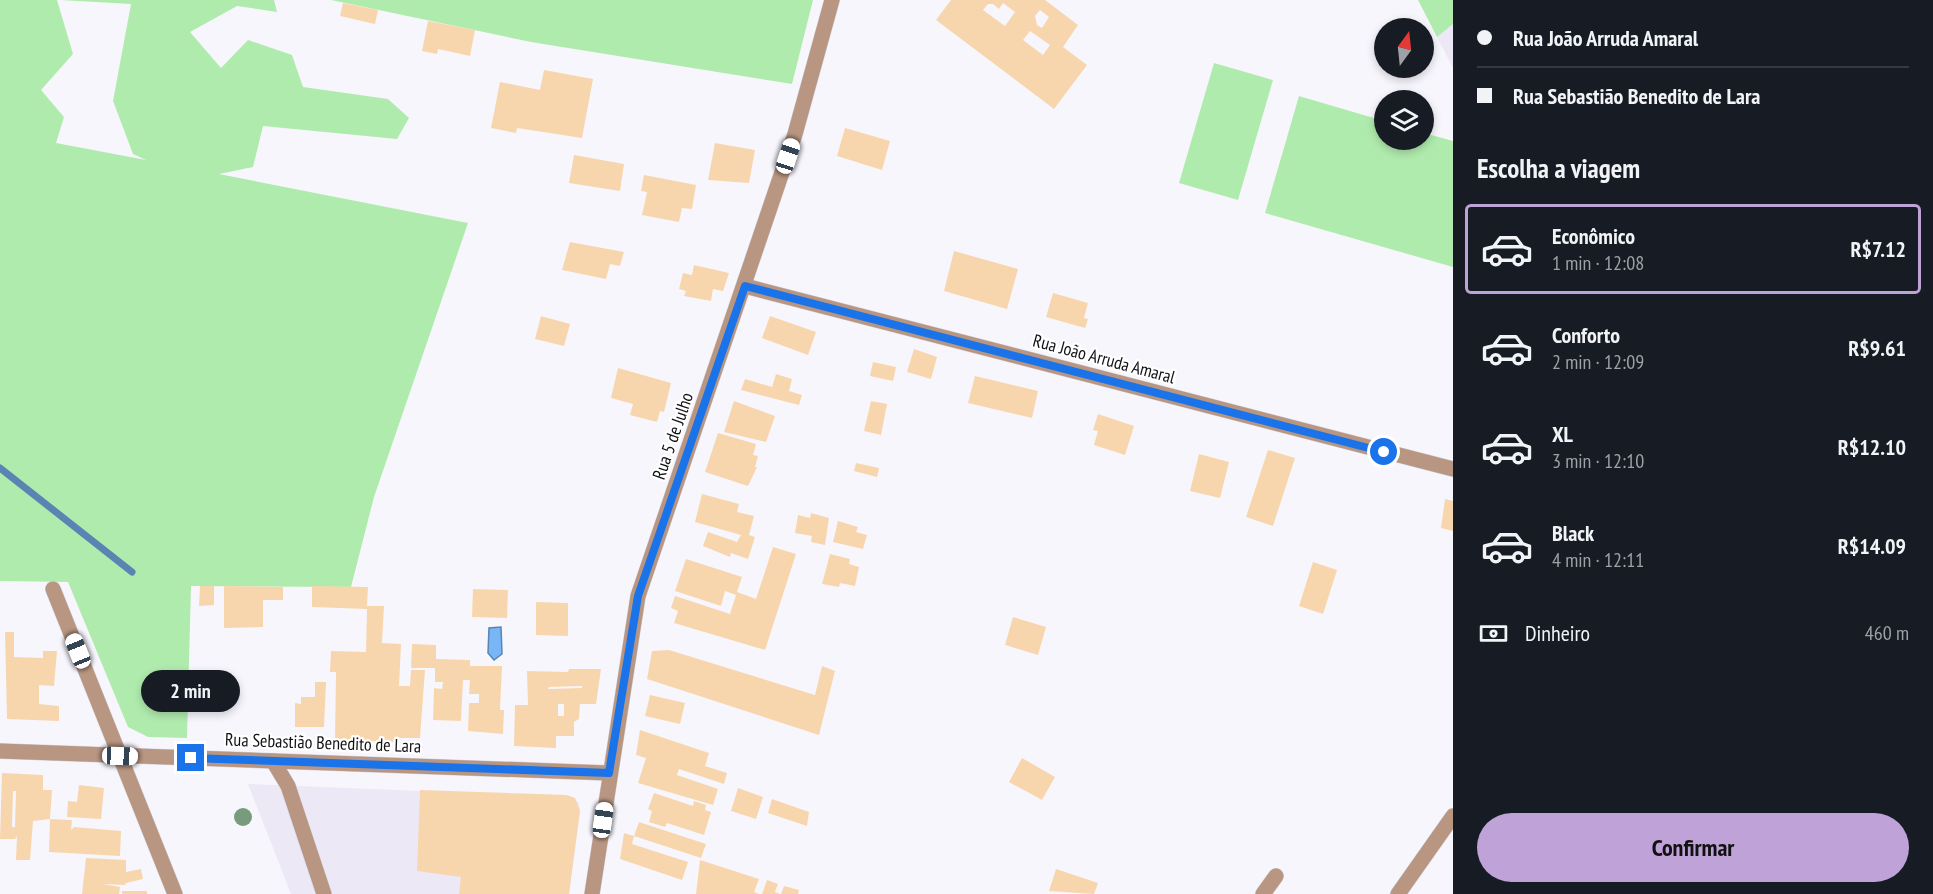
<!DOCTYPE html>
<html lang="pt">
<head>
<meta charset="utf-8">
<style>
  body { margin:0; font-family:"PT Sans Narrow",sans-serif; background:#20242c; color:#f1f3f6; height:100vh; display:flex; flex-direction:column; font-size:22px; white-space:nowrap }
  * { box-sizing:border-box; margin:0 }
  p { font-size:20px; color:#9ea1a6 }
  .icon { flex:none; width:33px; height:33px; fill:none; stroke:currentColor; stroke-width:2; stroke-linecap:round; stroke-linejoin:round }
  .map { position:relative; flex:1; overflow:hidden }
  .details { display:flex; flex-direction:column; background:#171b24; width:480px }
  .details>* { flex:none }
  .top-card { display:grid; align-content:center; height:132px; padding:0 24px; background:#171b24 }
  .needle { width:39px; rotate:15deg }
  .fabs { position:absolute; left:1374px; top:18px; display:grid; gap:12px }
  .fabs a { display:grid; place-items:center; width:60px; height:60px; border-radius:50%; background:#171b24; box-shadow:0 3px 9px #0003; font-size:30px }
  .end { position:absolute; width:27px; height:27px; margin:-14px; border:8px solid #1a73e8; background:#fff; box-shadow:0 0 0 3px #fff }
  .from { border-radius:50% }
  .bubble { position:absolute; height:42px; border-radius:21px; background:#171b24; box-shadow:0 3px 9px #0003; font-size:20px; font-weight:600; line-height:42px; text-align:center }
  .car { position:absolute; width:18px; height:36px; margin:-18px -9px; border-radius:8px; box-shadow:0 0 4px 2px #0007; background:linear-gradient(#fff 24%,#345 0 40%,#fff 0 76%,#345 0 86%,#fff 0) }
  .top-card b { display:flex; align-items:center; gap:21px; height:57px; font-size:22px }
  .top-card b+b { border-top:2px solid #363941 }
  .top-card i { width:15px; height:15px; background:#f1f3f6 }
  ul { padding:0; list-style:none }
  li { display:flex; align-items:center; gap:18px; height:90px; margin:0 12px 9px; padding:0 12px; border:3px solid transparent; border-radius:6px }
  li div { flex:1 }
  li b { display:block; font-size:22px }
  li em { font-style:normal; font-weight:600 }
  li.on { border-color:#bfa2d8 }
  li>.icon { width:54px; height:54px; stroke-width:1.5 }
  h2 { padding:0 24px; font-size:27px; line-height:72px }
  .pay { display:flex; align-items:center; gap:15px; height:66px; padding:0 24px; font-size:22px }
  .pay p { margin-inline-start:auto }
  .cta { display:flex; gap:12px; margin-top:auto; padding:12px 24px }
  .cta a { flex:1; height:69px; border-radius:36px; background:#bfa2d8; color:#111; font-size:24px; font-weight:600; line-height:69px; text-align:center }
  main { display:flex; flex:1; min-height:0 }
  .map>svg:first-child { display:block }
</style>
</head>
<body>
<main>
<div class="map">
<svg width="1453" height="894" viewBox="0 0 1453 894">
  <rect width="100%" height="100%" fill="#f8f6fd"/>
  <g fill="#ece8f6">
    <path d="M 1453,24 L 1453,68 L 1437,37 Z"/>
    <path d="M 248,784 L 572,797 L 579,803 L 580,811 L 569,894 L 291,894 Z"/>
  </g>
  <g fill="#b0ebae">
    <path d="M 0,0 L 57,0 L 73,54 L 41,90 L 64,117 L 56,143 L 146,160 L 133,154 L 113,101 L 131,4 L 60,0 L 274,0 L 277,12 L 237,6 L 190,32 L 221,68 L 248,40 L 292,55 L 303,87 L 388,99 L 409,118 L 397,139 L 263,126 L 253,167 L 219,174 L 468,223 L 374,497 L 351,587 L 191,586 L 187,738 L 148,737 L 128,727 L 68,582 L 0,581 Z"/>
    <path d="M 331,0 L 813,0 L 792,84 L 531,42 Z"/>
    <path d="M 1418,0 L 1453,0 L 1453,24 L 1437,37 Z"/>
    <path d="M 1214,63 L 1273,80 L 1238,200 L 1179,183 Z"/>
    <path d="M 1299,96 L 1384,121 L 1384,140 L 1424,140 L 1424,133 L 1453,141 L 1453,267 L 1265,213 Z"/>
  </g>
  <path fill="#79b6f5" stroke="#5a84b2" stroke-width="1.5" d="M 501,627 L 502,654 L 494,660 L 488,653 L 489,628 Z"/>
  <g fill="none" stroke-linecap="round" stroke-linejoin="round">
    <path stroke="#5a84b2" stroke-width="7" d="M 0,468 L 132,572"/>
  </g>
  <g fill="#f8d6ad" fill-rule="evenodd">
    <path d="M 951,0 L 1045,0 L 1078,25 L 1063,47 L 1087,65 L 1054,109 L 936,20 ZM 1003,3 L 1015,12 L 1005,26 L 983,10 L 988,4 L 993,4 L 999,9 ZM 1040,10 L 1049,17 L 1042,28 L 1037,25 L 1035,16 ZM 1030,31 L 1050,45 L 1043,55 L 1023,40 Z"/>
    <path d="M 343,3 L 378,10 L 375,24 L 340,16 Z"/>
    <path d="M 428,21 L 475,30 L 470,56 L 438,49 L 437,54 L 422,51 Z"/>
    <path d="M 544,70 L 593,79 L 582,138 L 517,128 L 516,133 L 491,128 L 500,82 L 540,90 Z"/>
    <path d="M 845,128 L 890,141 L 882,170 L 837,156 Z"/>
    <path d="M 715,143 L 755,150 L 749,183 L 708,180 Z"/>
    <path d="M 574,155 L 624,164 L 620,191 L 569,183 Z"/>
    <path d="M 644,175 L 696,185 L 692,209 L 682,208 L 679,222 L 642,215 L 647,192 L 641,191 Z"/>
    <path d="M 570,242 L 624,252 L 620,266 L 610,264 L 606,279 L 562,270 Z"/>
    <path d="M 954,251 L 1018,269 L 1007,309 L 944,291 Z"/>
    <path d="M 694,265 L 729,273 L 723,291 L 713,289 L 711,301 L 684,296 L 686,291 L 679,289 L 683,273 L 692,275 Z"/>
    <path d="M 1053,293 L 1088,303 L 1084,318 L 1088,319 L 1085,328 L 1046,317 Z"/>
    <path d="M 541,316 L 570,324 L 564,346 L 535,339 Z"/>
    <path d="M 770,316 L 816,332 L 808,355 L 762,338 Z"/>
    <path d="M 914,349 L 937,357 L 931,379 L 907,372 Z"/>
    <path d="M 873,362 L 896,367 L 893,381 L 870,376 Z"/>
    <path d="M 618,368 L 671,383 L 664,412 L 660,411 L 657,422 L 630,415 L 633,404 L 611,398 Z"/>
    <path d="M 776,374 L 792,379 L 789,391 L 802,395 L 799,405 L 741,390 L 745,379 L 772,387 Z"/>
    <path d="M 975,376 L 1038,391 L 1032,418 L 968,403 Z"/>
    <path d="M 734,401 L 775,416 L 766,442 L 724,432 Z"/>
    <path d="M 871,401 L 887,404 L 881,435 L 864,431 Z"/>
    <path d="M 1098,414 L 1134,426 L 1125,455 L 1094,445 L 1098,431 L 1093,430 Z"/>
    <path d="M 718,433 L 756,444 L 753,455 L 758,456 L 755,467 L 757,467 L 748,486 L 705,472 Z"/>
    <path d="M 1268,450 L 1295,458 L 1273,526 L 1246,517 Z"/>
    <path d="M 1199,454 L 1229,462 L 1220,498 L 1190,491 Z"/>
    <path d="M 856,463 L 879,468 L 877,477 L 854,471 Z"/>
    <path d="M 702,494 L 739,504 L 737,512 L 754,516 L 749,535 L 755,537 L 748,559 L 731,553 L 730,557 L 703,546 L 708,532 L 737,542 L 741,535 L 695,522 Z"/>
    <path d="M 1445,499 L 1453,501 L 1453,531 L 1441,528 Z"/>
    <path d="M 811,513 L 829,518 L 825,545 L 811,542 L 812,536 L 795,533 L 798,515 L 810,518 Z"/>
    <path d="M 838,521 L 858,527 L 856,532 L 867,535 L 863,549 L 833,542 Z"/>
    <path d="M 773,547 L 796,554 L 765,650 L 674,623 L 678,611 L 671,608 L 675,596 L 730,614 L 736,595 L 725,591 L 721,606 L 675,591 L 686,559 L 742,577 L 737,592 L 756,599 Z"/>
    <path d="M 830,554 L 850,559 L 849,564 L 859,567 L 855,586 L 840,583 L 839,587 L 822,584 Z"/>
    <path d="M 1313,562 L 1337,570 L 1323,614 L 1299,606 Z"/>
    <path d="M 200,586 L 214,586 L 214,605 L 199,606 Z"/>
    <path d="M 224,586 L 283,587 L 283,600 L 263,600 L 263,627 L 224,628 Z"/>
    <path d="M 312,586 L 368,587 L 367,606 L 384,606 L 382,643 L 401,644 L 399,686 L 410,686 L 411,670 L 425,670 L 420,738 L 397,738 L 397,742 L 335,740 L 336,672 L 330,672 L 331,651 L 366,652 L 367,609 L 312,607 Z"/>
    <path d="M 473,589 L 508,590 L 507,618 L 472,617 Z"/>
    <path d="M 536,602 L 568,603 L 568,636 L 536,635 Z"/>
    <path d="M 1013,617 L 1046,627 L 1038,655 L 1005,645 Z"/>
    <path d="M 5,632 L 14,632 L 14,657 L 43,658 L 43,651 L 57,651 L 54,686 L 39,685 L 39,704 L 59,706 L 59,721 L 7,719 Z"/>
    <path d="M 412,644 L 436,645 L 436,659 L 470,660 L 470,666 L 502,666 L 500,710 L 504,710 L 503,734 L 468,731 L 469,703 L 479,703 L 479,694 L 469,694 L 470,680 L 463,680 L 461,721 L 433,720 L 434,688 L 442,689 L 443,682 L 435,682 L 435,668 L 411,668 Z"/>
    <path d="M 669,650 L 815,695 L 822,666 L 835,671 L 819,735 L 647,679 L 652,651 Z"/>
    <path d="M 569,669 L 601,669 L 596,704 L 580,704 L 579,719 L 574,722 L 574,736 L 556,736 L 556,748 L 514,746 L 515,705 L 528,705 L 527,671 L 568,672 ZM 582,686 L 582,688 L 548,689 L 549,687 ZM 558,704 L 564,704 L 564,716 L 558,716 Z"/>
    <path d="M 315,682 L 326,682 L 324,727 L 295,727 L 295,703 L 301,704 L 301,697 L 315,697 Z"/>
    <path d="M 650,695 L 685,703 L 680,724 L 645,716 Z"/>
    <path d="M 640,730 L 709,753 L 705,766 L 727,773 L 724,784 L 679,769 L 677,775 L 718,789 L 713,805 L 638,783 L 646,758 L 636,755 Z"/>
    <path d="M 1022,758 L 1055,777 L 1042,800 L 1009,782 Z"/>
    <path d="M 2,773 L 43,775 L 43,790 L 52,790 L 50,819 L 33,821 L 30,860 L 16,860 L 17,836 L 15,839 L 0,839 ZM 13,791 L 16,791 L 15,827 L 12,827 Z"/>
    <path d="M 79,785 L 104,788 L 101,819 L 67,817 L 68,801 L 77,802 Z"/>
    <path d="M 738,788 L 763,797 L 756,819 L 731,811 Z"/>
    <path d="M 420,790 L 567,795 L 575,798 L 580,811 L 569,894 L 459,894 L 461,877 L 417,871 Z"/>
    <path d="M 654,793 L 693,806 L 694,801 L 706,805 L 705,810 L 711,812 L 704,835 L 667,823 L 665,827 L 649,822 L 652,811 L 648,809 Z"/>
    <path d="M 772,799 L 809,812 L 807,826 L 768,813 Z"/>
    <path d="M 50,819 L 72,820 L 71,830 L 74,827 L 121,831 L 120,856 L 49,852 Z"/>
    <path d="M 639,822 L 706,844 L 701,858 L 634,836 Z"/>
    <path d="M 624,833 L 634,836 L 632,844 L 688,862 L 682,880 L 620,859 Z"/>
    <path d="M 86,858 L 126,860 L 126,872 L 141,869 L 143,879 L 126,883 L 125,885 L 103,884 L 120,887 L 119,894 L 82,894 Z"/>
    <path d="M 700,860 L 759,879 L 754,892 L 759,894 L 696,894 Z"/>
    <path d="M 1056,869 L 1098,883 L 1094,894 L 1049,891 Z"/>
    <path d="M 767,880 L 778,884 L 775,892 L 780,894 L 762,894 Z"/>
    <path d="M 784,886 L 799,890 L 798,894 L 781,894 Z"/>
    <rect x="122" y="891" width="25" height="3"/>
  </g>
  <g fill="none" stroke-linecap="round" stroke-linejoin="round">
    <g stroke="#d3d1d8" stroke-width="16">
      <g id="minor">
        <path d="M 745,286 L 1453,469"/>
        <path d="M 53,589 L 175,894"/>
        <path d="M 0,751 L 609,773"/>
        <path d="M 273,761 L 288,786 L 324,894"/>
        <path d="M 592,894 L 638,596 L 795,134 L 832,0"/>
        <path d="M 1263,894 L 1276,876"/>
        <path d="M 1398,894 L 1453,816"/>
      </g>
    </g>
    <use href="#minor" stroke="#b89682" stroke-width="15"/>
  </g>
  <circle fill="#789b7d" cx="243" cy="817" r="9"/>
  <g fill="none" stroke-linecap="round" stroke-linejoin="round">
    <path stroke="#1a73e8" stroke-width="8" d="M 191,758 L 609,773 L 638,596 L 745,286 L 1384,452"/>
  </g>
  <g text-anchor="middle" stroke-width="4.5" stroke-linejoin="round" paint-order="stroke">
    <g font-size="18" fill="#121114" stroke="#fff">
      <text transform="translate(1104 359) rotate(15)" y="6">Rua João Arruda Amaral</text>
      <text transform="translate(673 436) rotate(-71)" y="6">Rua 5 de Julho</text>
      <text transform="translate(323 743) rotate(2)" y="6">Rua Sebastião Benedito de Lara</text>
    </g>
  </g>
</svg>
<div class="fabs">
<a><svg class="needle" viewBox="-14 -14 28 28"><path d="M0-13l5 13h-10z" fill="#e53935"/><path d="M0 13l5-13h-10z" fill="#9ea1a6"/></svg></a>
<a><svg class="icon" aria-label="layers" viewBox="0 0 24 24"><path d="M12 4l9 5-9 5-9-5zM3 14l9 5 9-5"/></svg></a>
</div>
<i class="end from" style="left:1384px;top:452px"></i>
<i class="end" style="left:191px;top:758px"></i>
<div class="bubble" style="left:141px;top:670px;width:99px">2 min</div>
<i class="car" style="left:788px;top:156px;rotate:18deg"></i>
<i class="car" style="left:78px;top:651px;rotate:338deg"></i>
<i class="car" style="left:120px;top:756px;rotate:92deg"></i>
<i class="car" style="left:603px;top:820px;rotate:8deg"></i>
</div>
<section class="details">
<div class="top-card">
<b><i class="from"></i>Rua João Arruda Amaral</b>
<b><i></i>Rua Sebastião Benedito de Lara</b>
</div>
<h2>Escolha a viagem</h2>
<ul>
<li class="on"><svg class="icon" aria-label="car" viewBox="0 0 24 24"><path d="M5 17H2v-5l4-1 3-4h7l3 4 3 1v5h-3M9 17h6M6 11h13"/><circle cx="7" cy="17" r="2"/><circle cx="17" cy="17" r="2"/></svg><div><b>Econômico</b><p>1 min · 12:08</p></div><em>R$7.12</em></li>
<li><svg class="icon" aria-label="car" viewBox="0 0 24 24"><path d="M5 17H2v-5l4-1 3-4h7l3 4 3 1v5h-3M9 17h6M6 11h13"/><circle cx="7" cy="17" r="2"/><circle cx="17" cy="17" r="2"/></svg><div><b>Conforto</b><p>2 min · 12:09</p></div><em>R$9.61</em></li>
<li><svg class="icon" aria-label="car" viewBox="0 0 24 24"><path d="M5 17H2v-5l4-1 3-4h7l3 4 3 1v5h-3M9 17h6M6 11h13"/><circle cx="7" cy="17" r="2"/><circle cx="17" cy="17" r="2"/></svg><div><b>XL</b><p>3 min · 12:10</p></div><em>R$12.10</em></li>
<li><svg class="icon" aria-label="car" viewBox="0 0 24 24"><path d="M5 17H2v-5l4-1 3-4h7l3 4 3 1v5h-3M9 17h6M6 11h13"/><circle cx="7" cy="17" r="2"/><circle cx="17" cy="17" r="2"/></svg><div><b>Black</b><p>4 min · 12:11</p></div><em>R$14.09</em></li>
</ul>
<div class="pay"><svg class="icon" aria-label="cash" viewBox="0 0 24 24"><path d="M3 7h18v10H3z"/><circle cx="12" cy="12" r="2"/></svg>Dinheiro<p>460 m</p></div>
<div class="cta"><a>Confirmar</a></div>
</section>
</main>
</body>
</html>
